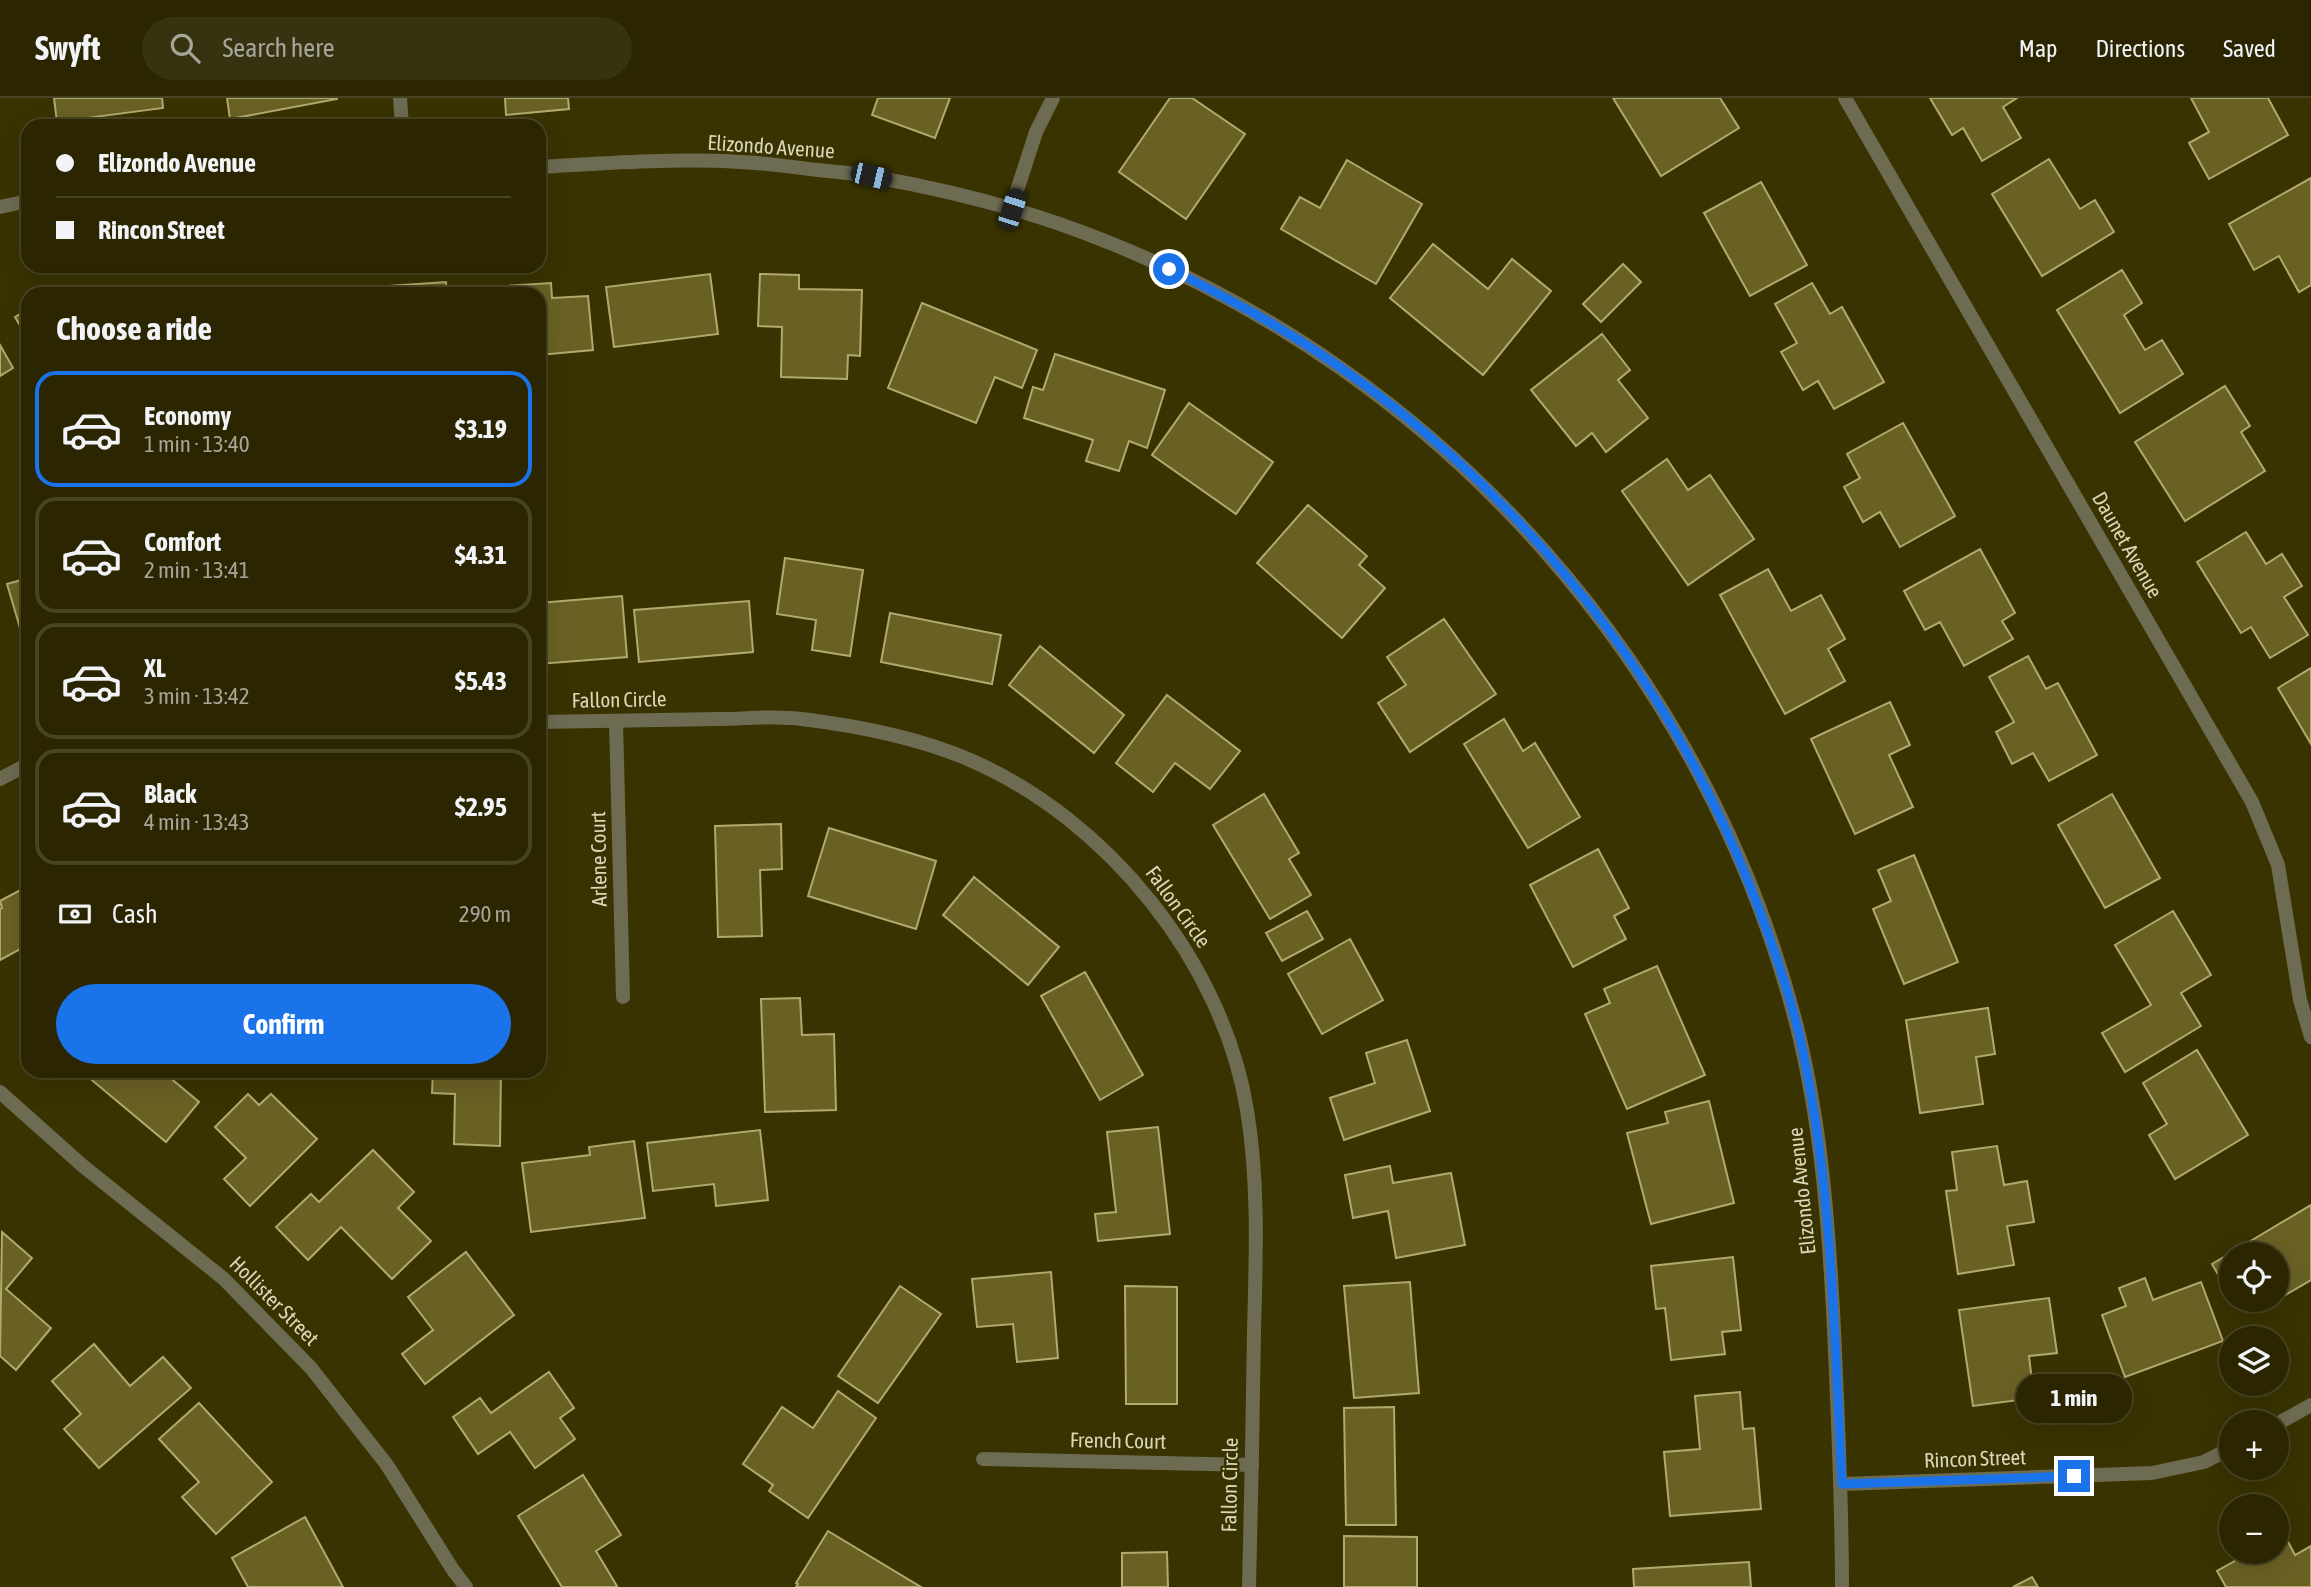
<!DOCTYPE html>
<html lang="en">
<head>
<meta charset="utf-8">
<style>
  body { margin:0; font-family:"Asap Condensed",sans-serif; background:#373210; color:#f1f3f6; height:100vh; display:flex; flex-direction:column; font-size:26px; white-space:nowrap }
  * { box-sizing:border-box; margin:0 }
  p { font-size:23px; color:#a6a599 }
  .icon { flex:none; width:38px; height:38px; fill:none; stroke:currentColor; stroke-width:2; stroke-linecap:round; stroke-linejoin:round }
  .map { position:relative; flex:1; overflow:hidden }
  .side { position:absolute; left:21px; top:189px; width:525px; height:791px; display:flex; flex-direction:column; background:#2b2601; border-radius:21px; box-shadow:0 7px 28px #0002,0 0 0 2px #474323 }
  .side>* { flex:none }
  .top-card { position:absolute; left:21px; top:21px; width:525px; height:154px; border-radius:21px; box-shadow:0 7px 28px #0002,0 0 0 2px #474323; display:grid; align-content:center; height:154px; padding:0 35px; background:#2b2601 }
  .tools { position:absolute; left:2219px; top:1144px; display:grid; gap:14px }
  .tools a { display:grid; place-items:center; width:70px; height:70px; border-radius:50%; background:#2b2601; box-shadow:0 7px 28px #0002,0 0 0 2px #474323; font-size:35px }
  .end { position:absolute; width:32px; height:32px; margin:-16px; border:9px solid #1a73e8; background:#fff; box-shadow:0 0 0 4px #fff }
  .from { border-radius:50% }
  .bubble { position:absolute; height:49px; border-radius:24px; background:#2b2601; box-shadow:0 7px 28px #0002,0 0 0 2px #474323; font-size:23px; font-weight:700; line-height:49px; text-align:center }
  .car { position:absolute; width:21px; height:42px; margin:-21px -10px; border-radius:9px; box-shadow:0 0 5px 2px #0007; background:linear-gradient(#222 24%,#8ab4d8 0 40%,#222 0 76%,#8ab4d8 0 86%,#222 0) }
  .top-card b { display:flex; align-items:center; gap:24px; height:66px; font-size:26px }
  .top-card b+b { border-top:2px solid #474323 }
  .top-card i { width:18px; height:18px; background:#f1f3f6 }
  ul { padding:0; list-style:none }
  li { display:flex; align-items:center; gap:21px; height:116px; margin:0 14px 10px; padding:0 21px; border:4px solid #474323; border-radius:21px }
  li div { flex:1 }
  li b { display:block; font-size:26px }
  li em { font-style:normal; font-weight:700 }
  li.current { border-color:#1a73e8 }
  li>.icon { width:63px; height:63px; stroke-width:1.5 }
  h2 { padding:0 35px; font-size:32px; line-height:84px }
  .pay { display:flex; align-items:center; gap:18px; height:77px; padding:0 35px; font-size:26px }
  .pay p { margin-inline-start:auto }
  .button { display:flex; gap:14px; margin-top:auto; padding:14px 35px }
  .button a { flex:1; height:80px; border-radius:42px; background:#1a73e8; color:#fff; font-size:28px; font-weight:700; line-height:80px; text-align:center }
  header { display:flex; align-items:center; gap:42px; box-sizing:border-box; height:98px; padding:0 35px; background:#2b2601; border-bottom:2px solid #474323 }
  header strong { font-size:33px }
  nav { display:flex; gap:38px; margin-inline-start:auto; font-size:24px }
  .search { width:490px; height:63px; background:#373210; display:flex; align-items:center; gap:18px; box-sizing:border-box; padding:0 24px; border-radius:38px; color:#a6a599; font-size:26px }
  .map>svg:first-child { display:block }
</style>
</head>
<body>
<header>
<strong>Swyft</strong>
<div class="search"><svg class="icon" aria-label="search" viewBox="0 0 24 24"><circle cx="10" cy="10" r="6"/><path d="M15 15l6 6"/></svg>Search here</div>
<nav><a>Map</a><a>Directions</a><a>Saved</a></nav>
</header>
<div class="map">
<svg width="2311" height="1489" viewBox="0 0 2311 1489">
  <rect width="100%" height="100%" fill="#393301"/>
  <g fill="#696124" stroke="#b1aa6d" stroke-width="2">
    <path d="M 54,0 L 162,0 L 163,10 L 57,24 Z"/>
    <path d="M 227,0 L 337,0 L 337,1 L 230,21 Z"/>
    <path d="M 505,0 L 568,0 L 569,11 L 506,17 Z"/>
    <path d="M 878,0 L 950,0 L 935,40 L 872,17 Z"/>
    <path d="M 1170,0 L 1192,0 L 1245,36 L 1186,121 L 1119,74 Z"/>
    <path d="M 1613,0 L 1720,0 L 1739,30 L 1661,78 Z"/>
    <path d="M 1930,0 L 2017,0 L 2003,9 L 2021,40 L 1982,63 L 1963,30 L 1952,37 Z"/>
    <path d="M 2191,0 L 2268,0 L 2288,37 L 2209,81 L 2189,45 L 2209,34 Z"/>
    <path d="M 2049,61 L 2080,111 L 2095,102 L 2114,134 L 2042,178 L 1992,96 Z"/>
    <path d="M 1347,62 L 1422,106 L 1376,186 L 1281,131 L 1300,99 L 1320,110 Z"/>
    <path d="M 2311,80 L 2311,187 L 2299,194 L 2279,158 L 2254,172 L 2229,126 Z"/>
    <path d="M 1761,84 L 1807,167 L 1750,198 L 1704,115 Z"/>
    <path d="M 1433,146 L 1488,191 L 1512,161 L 1551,193 L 1483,277 L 1390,200 Z"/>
    <path d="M 1623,166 L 1641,184 L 1601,224 L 1583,206 Z"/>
    <path d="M 2122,172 L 2142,205 L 2124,217 L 2145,252 L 2162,242 L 2183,276 L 2120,315 L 2057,212 Z"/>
    <path d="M 710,176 L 718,236 L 614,249 L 606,189 Z"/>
    <path d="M 760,176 L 799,177 L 799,191 L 862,192 L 860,258 L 848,257 L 847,281 L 781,279 L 782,229 L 758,228 Z"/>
    <path d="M 446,184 L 447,196 L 329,196 L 329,192 Z"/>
    <path d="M 551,185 L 552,200 L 588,198 L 593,252 L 539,257 L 539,196 L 477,196 L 476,190 Z"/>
    <path d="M 1812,185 L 1830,216 L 1842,209 L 1884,284 L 1834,311 L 1818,283 L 1803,292 L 1781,254 L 1797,245 L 1775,206 Z"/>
    <path d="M 922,205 L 1037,252 L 1022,290 L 995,279 L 976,325 L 888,290 Z"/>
    <path d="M 28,211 L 28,241 L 15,219 Z"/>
    <path d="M 1602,236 L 1630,272 L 1618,282 L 1648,320 L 1606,354 L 1592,335 L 1576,348 L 1531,292 Z"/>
    <path d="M 0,247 L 13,270 L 0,278 Z"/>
    <path d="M 1055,256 L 1165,292 L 1147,350 L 1129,343 L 1119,373 L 1086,363 L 1093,342 L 1024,320 L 1033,289 L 1043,292 Z"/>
    <path d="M 2225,288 L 2250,328 L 2241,334 L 2265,373 L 2185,423 L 2135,344 Z"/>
    <path d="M 1189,305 L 1273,364 L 1236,416 L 1152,357 Z"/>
    <path d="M 1903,325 L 1955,418 L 1900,449 L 1880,414 L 1863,424 L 1844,389 L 1860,380 L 1847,356 Z"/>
    <path d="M 1667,361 L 1688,392 L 1710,377 L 1754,441 L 1688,487 L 1622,393 Z"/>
    <path d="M 1308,407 L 1367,458 L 1359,467 L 1385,490 L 1342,540 L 1257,465 Z"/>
    <path d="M 2246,434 L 2266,466 L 2282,456 L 2302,488 L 2284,499 L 2308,537 L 2270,560 L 2251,529 L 2241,535 L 2197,464 Z"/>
    <path d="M 1980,451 L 2015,515 L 2002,523 L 2013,541 L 1964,568 L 1940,524 L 1925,532 L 1904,493 Z"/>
    <path d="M 785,460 L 863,472 L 850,558 L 812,552 L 816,522 L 777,516 Z"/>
    <path d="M 1768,471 L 1791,513 L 1821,497 L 1845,541 L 1828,551 L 1845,583 L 1785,616 L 1720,497 Z"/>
    <path d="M 28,480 L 28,557 L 7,486 Z"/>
    <path d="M 622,498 L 627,559 L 539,566 L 539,505 Z"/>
    <path d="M 749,503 L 753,554 L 639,564 L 634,512 Z"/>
    <path d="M 890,515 L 1001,537 L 992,586 L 881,564 Z"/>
    <path d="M 1444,521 L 1496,596 L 1410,654 L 1378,605 L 1406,587 L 1387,559 Z"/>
    <path d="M 1040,548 L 1124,617 L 1094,655 L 1009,587 Z"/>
    <path d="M 2028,558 L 2046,591 L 2058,585 L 2097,657 L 2049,683 L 2033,655 L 2012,666 L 1996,634 L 2014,624 L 1989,579 Z"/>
    <path d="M 2311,570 L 2311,646 L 2278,590 Z"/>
    <path d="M 1167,597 L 1240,653 L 1210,691 L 1175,665 L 1153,694 L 1116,665 Z"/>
    <path d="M 1890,604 L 1910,647 L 1889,657 L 1913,709 L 1855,736 L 1811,641 Z"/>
    <path d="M 1504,621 L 1523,653 L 1535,645 L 1580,719 L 1528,750 L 1464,646 Z"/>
    <path d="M 1264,696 L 1299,755 L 1289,761 L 1311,797 L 1270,821 L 1213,727 Z"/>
    <path d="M 2112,696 L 2160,780 L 2105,810 L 2058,727 Z"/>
    <path d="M 781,726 L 782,771 L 760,772 L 762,838 L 718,839 L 715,728 Z"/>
    <path d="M 829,730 L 936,763 L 916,831 L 808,798 Z"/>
    <path d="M 1598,751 L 1629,810 L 1614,818 L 1626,841 L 1573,869 L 1530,787 Z"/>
    <path d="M 1914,757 L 1958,864 L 1904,886 L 1873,811 L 1891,803 L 1878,772 Z"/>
    <path d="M 974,779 L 1059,849 L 1028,887 L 943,817 Z"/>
    <path d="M 28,788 L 28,847 L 0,862 L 0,811 L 2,810 L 0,803 Z"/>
    <path d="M 1307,813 L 1323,841 L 1282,863 L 1266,835 Z"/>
    <path d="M 2173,813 L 2211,877 L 2181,895 L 2201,928 L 2125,974 L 2102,935 L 2151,907 L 2115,847 Z"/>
    <path d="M 1350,841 L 1383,902 L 1322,936 L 1288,876 Z"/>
    <path d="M 1657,868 L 1705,977 L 1627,1011 L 1585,916 L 1610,905 L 1604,891 Z"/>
    <path d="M 1085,874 L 1143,977 L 1100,1002 L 1041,898 Z"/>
    <path d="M 800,900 L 802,937 L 834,936 L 836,1012 L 765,1014 L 761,901 Z"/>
    <path d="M 1988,910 L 1995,956 L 1976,959 L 1983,1006 L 1920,1015 L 1906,922 Z"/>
    <path d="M 1407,942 L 1430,1013 L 1344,1042 L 1330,1000 L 1375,985 L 1366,955 Z"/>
    <path d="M 2197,952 L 2248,1037 L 2175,1081 L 2149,1037 L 2167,1026 L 2143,985 Z"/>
    <path d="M 81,973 L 162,973 L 199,1004 L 166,1044 Z"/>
    <path d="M 433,973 L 501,973 L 500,1048 L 454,1046 L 455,996 L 432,995 Z"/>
    <path d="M 248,996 L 259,1007 L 271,996 L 317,1041 L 250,1108 L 224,1081 L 246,1060 L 215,1029 Z"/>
    <path d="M 1709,1003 L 1734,1105 L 1651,1126 L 1627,1035 L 1668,1025 L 1665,1014 Z"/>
    <path d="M 1158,1029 L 1170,1136 L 1098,1143 L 1095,1116 L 1116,1114 L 1107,1034 Z"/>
    <path d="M 760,1032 L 768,1102 L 716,1108 L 714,1086 L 653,1093 L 647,1045 Z"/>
    <path d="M 634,1043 L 645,1120 L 531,1134 L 522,1065 L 590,1057 L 589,1049 Z"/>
    <path d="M 1997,1048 L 2004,1087 L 2027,1083 L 2034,1124 L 2007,1128 L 2014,1167 L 1958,1176 L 1946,1093 L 1957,1092 L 1952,1054 Z"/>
    <path d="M 373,1052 L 414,1094 L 398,1110 L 431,1143 L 392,1181 L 341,1129 L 308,1162 L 276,1129 L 311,1096 L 319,1104 Z"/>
    <path d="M 1390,1068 L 1393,1085 L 1451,1075 L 1465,1147 L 1396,1160 L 1388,1113 L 1353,1120 L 1345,1077 Z"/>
    <path d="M 2311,1107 L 2311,1182 L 2277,1202 L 2277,1157 L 2231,1157 L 2231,1199 L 2212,1166 Z"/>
    <path d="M 2,1134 L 32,1160 L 6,1191 L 51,1230 L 16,1272 L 0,1258 Z"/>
    <path d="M 466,1154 L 514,1217 L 425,1286 L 402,1256 L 433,1232 L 408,1199 Z"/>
    <path d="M 1733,1159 L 1741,1232 L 1722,1234 L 1725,1256 L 1671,1262 L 1665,1210 L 1656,1211 L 1651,1168 Z"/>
    <path d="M 1051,1174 L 1058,1260 L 1017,1264 L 1013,1226 L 977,1229 L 972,1181 Z"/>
    <path d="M 2145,1180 L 2153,1202 L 2201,1184 L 2223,1243 L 2125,1279 L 2102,1217 L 2126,1208 L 2119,1190 Z"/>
    <path d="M 1410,1184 L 1419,1295 L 1354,1300 L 1344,1188 Z"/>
    <path d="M 900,1188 L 941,1216 L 878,1305 L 838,1278 Z"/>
    <path d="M 1125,1188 L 1177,1189 L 1177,1306 L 1126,1306 Z"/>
    <path d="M 2049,1200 L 2057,1255 L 2029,1258 L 2034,1300 L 1973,1308 L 1959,1212 Z"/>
    <path d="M 94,1246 L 130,1288 L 163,1259 L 191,1290 L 99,1370 L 64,1331 L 81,1316 L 52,1283 Z"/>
    <path d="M 549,1274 L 574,1310 L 560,1320 L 575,1341 L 535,1370 L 510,1334 L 478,1356 L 453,1319 L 480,1300 L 491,1315 Z"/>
    <path d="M 838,1293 L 876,1320 L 808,1420 L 769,1393 L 773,1387 L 743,1366 L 782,1309 L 813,1330 Z"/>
    <path d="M 1740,1294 L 1743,1331 L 1754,1330 L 1761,1411 L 1670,1418 L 1664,1354 L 1700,1351 L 1695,1298 Z"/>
    <path d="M 199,1305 L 272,1384 L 216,1436 L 182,1399 L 199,1384 L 159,1341 Z"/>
    <path d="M 1394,1309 L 1396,1427 L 1346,1427 L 1344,1310 Z"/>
    <path d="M 583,1377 L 621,1437 L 596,1453 L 617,1488 L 615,1489 L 562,1489 L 518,1418 Z"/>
    <path d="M 305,1419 L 343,1489 L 248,1489 L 232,1460 Z"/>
    <path d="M 828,1433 L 921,1489 L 796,1489 L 798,1486 L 796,1485 Z"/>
    <path d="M 2284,1436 L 2295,1457 L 2311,1448 L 2311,1489 L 2226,1489 L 2217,1473 L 2251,1454 L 2277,1454 L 2277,1440 Z"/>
    <path d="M 1344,1438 L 1417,1439 L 1417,1489 L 1344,1489 Z"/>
    <path d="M 1167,1454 L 1168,1489 L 1122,1489 L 1122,1455 Z"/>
    <path d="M 1749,1464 L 1751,1489 L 1634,1489 L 1633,1471 Z"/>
    <path d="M 2032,1479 L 2038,1489 L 2013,1489 Z"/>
  </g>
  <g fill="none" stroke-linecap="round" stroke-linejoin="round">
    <g stroke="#6d6b52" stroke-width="14">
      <path d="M 400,0 L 402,28"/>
      <path d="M 1845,0 L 2252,704 L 2278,767 L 2300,902 L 2311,939"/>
      <path d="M 539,69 C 606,65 673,60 740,64 C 766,65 792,69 818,72 C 836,74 855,75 874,79 C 948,92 1030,113 1100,141 C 1444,275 1708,574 1798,933 C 1822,1031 1829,1131 1834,1232 C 1838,1318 1842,1403 1842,1489"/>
      <path d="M 0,109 L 28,103"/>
      <path d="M 1011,111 L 1036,34 L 1053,0"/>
      <path d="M 616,623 L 623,899"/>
      <path d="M 539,624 C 599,623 659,622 719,621 C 746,621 775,617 802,621 C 859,628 917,639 970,662 C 1107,721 1223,864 1247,1012 C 1259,1085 1256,1159 1254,1233 C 1253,1318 1251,1404 1249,1489"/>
      <path d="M 0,681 L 28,666"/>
      <path d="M 0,994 L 83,1068 L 224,1181 L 311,1270 L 387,1367 L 453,1472 L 466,1489"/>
      <path d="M 2277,1326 L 2311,1307"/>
      <path d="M 983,1361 L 1252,1367"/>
      <path d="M 1842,1386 L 2152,1375 L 2204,1364 L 2231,1350"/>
    </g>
  </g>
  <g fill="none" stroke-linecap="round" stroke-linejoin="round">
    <path stroke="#1a73e8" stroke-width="9" d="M 1169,171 C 1196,183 1222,198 1248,212 C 1476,339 1654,546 1750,788 C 1769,836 1787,886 1799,936 C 1833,1085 1834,1235 1842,1386 L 2074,1378"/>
  </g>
  <g text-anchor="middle" stroke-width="5" stroke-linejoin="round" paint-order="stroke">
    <g font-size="21" fill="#dbd7b9" stroke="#393301">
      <text transform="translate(771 49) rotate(4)" y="7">Elizondo Avenue</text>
      <text transform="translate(2127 447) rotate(60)" y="7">Daunet Avenue</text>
      <text transform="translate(619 602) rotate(-1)" y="7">Fallon Circle</text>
      <text transform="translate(599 761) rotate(-91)" y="7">Arlene Court</text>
      <text transform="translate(1178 809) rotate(54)" y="7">Fallon Circle</text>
      <text transform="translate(1802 1093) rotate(-96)" y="7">Elizondo Avenue</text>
      <text transform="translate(274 1203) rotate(45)" y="7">Hollister Street</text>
      <text transform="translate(1118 1343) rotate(1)" y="7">French Court</text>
      <text transform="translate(1975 1361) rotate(-2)" y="7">Rincon Street</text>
      <text transform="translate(1230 1387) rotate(-89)" y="7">Fallon Circle</text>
    </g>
  </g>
</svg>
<div class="tools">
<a><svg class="icon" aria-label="locate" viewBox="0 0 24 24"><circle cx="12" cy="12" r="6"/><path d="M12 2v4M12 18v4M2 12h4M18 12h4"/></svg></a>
<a><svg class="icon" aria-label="layers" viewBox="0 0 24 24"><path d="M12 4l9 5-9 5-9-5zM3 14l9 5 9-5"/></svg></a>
<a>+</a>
<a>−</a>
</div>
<i class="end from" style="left:1169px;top:171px"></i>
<i class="end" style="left:2074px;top:1378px"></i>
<div class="bubble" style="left:2016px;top:1276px;width:116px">1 min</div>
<i class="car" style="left:871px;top:78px;rotate:103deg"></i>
<i class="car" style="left:1012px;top:111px;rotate:18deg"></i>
<div class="top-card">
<b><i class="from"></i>Elizondo Avenue</b>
<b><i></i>Rincon Street</b>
</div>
<section class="side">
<h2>Choose a ride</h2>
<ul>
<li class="current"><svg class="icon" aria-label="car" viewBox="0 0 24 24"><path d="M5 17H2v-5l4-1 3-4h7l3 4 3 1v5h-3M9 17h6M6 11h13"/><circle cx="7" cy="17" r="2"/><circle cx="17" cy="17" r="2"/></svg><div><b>Economy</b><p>1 min · 13:40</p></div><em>$3.19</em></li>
<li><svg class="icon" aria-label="car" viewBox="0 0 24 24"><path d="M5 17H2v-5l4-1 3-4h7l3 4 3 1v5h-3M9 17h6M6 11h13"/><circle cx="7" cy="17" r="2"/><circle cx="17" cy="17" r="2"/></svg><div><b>Comfort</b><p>2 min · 13:41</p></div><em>$4.31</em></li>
<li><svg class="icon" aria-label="car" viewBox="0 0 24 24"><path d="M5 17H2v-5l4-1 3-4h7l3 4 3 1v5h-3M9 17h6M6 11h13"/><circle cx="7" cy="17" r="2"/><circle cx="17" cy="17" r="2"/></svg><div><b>XL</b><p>3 min · 13:42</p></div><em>$5.43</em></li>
<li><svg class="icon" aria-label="car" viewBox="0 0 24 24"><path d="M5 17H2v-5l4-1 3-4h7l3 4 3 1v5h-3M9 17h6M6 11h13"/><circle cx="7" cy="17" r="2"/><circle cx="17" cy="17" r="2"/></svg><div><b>Black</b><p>4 min · 13:43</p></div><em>$2.95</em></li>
</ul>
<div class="pay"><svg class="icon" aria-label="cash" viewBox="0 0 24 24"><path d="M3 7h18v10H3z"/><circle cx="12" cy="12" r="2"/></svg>Cash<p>290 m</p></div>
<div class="button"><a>Confirm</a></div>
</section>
</div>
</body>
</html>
